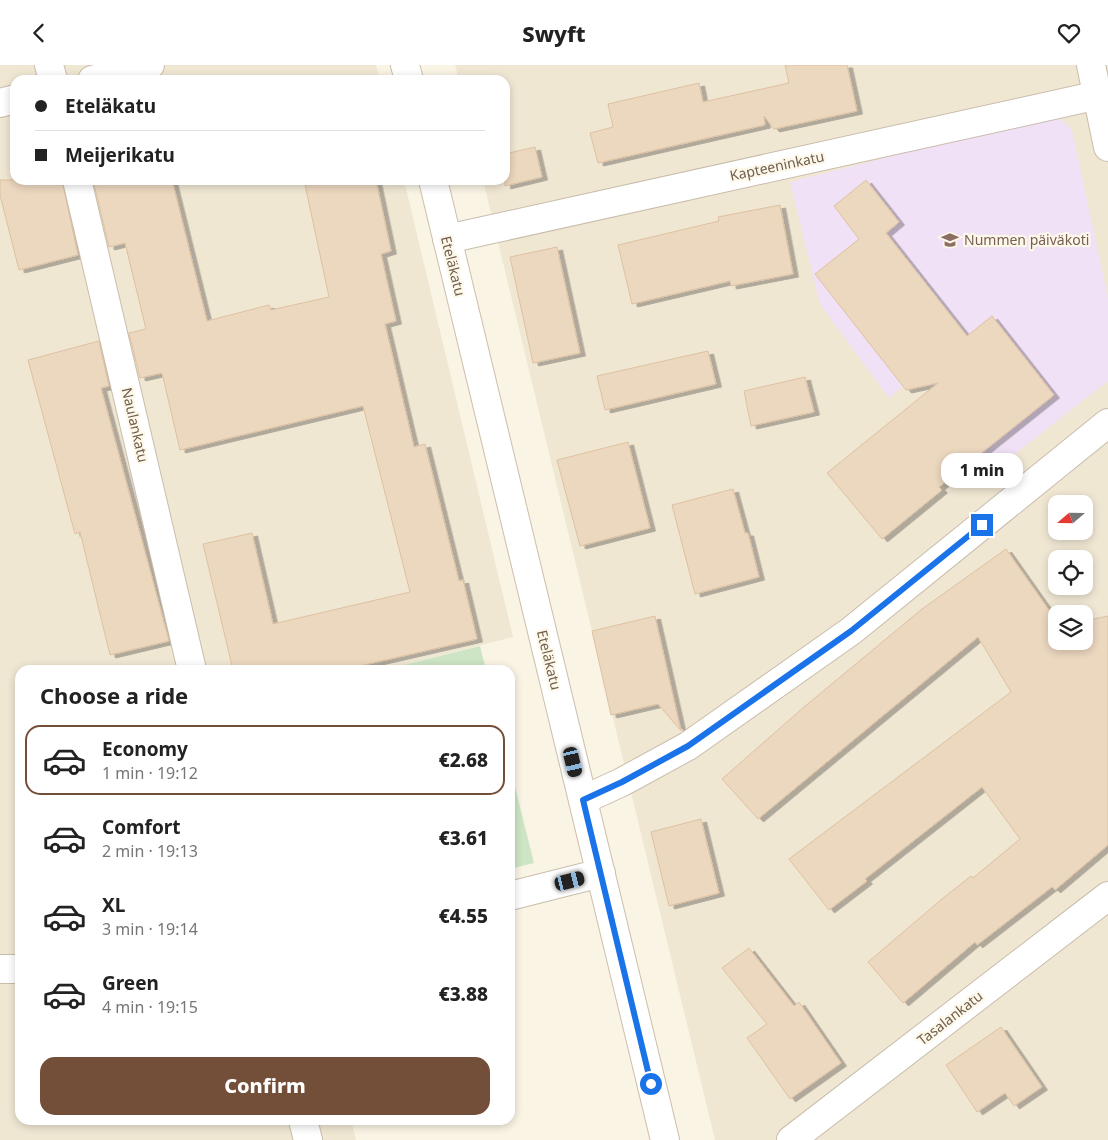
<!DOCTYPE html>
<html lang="en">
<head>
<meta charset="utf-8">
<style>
  body { margin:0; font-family:"Noto Sans",sans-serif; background:#f6f6f6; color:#222; height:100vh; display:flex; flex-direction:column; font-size:19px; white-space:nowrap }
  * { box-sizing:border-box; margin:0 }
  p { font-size:16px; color:#767676 }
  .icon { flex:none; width:28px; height:28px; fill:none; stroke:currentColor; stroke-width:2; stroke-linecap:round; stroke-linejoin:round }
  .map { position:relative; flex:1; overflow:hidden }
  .panel { position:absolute; left:15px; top:600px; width:500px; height:460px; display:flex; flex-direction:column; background:#fff; border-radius:15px; box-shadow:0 2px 8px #0003 }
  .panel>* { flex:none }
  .banner { position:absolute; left:10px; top:10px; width:500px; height:110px; border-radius:15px; box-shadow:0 2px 8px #0003; display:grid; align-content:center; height:110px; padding:0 25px; background:#fff }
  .needle { width:32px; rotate:250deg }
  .buttons { position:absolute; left:1048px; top:430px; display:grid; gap:10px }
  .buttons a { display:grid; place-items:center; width:45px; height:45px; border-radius:10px; background:#fff; box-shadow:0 2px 8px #0003; font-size:25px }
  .end { position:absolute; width:22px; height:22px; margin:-11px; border:6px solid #1a73e8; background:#fff; box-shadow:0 0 0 2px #fff }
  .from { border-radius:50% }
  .bubble { position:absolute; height:35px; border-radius:15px; background:#fff; box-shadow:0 2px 8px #0003; font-size:16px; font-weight:800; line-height:35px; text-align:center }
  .car { position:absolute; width:15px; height:30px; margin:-15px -8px; border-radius:6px; box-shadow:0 0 4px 1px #0007; background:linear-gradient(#222 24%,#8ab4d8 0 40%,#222 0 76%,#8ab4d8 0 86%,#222 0) }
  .banner b { display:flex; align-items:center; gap:18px; height:48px; font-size:19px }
  .banner b+b { border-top:1px solid #e0e0e0 }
  .banner i { width:12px; height:12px; background:#222 }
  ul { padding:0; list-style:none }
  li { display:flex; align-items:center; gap:15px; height:70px; margin:0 10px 8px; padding:0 15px; border:2px solid transparent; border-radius:15px }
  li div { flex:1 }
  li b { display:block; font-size:19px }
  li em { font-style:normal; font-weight:800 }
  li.on { border-color:#734f39 }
  li>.icon { width:45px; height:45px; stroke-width:1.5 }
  h2 { padding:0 25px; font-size:22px; line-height:60px }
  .primary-button { display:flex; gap:10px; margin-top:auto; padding:10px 25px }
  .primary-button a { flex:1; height:58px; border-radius:15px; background:#734f39; color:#fff; font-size:20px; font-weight:800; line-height:58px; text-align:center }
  header { display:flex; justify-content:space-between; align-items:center; height:65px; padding:0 25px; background:#fff; font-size:22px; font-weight:800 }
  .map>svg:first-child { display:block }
</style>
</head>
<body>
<header><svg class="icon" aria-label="back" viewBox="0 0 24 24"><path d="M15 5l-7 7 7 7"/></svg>Swyft<svg class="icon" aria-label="heart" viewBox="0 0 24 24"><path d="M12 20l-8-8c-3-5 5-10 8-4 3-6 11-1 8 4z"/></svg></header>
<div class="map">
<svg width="1108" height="1075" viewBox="0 0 1108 1075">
  <defs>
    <filter id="shadow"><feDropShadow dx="5.5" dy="3" stdDeviation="0" flood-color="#0004"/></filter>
  </defs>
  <rect width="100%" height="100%" fill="#f9f4e4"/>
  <g fill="#f0e7d3" fill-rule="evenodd">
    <path d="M 0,0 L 376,0 L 380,15 L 15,15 L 15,115 L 404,115 L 513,572 L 383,605 L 20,605 L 20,1055 L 351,1055 L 356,1075 L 0,1075 Z"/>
    <path d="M 455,0 L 1108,0 L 1108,1075 L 715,1075 L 483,115 L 505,115 L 505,15 L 459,15 ZM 1056,439 L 1084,439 L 1084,466 L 1056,466 ZM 1056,494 L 1084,494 L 1084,521 L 1056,521 ZM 1056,549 L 1084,549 L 1084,576 L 1056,576 Z"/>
  </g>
  <path fill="#f1e1f6" d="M 1056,50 L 1072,65 L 1108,233 L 1108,316 L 998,402 L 983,387 L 920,308 L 889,333 L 820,239 L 790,117 Z"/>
  <g fill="#cde5c4">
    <path d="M 480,581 L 486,605 L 383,605 Z"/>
    <path d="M 510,702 L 534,798 L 510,804 Z"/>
  </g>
  <g fill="#ecd7bf" stroke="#ddc1a1" filter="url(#shadow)">
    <path d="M 785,0 L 847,0 L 857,46 L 774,64 L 764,51 L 765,60 L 598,98 L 590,68 L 613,62 L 608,39 L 699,18 L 703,37 L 789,18 Z"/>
    <path d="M 535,82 L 542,112 L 505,121 L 505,89 Z"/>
    <path d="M 0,115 L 62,115 L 78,190 L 19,205 L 0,130 Z"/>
    <path d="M 93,115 L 172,115 L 207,256 L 269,240 L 271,245 L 329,232 L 304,115 L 376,115 L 391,186 L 381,189 L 396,256 L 385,259 L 414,382 L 425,379 L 459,516 L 463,515 L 477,574 L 342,605 L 233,605 L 203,479 L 252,468 L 273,559 L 410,527 L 363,341 L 180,385 L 162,308 L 140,313 L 129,268 L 146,264 L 125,178 L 109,182 Z"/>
    <path d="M 866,115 L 899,157 L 886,168 L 967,271 L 992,251 L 1054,330 L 939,422 L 942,425 L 882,474 L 827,408 L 938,318 L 906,325 L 815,209 L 859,174 L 834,141 Z"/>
    <path d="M 780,140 L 793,209 L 731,221 L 730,216 L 632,239 L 618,180 L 719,156 L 718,152 Z"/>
    <path d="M 557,182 L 580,288 L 533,298 L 510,192 Z"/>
    <path d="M 99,276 L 109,321 L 101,323 L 169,576 L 110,590 L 80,467 L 75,469 L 28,295 Z"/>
    <path d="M 708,286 L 716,319 L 605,345 L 597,311 Z"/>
    <path d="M 805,312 L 814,347 L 751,361 L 744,326 Z"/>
    <path d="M 628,377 L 650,463 L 580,481 L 557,395 Z"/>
    <path d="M 733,424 L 745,468 L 748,468 L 759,512 L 695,529 L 672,440 Z"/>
    <path d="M 1006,484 L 1056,555 L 1056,576 L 1084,576 L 1084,556 L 1108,551 L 1108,780 L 1055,825 L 1052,822 L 977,880 L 975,877 L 903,938 L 868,897 L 942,834 L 971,811 L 973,813 L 1020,774 L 982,722 L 865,814 L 867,816 L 829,845 L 789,794 L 1011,627 L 978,572 L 758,754 L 722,714 L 804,642 L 922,544 Z"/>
    <path d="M 655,551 L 681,666 L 658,639 L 611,650 L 592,566 Z"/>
    <path d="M 701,754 L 719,828 L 669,841 L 651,767 Z"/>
    <path d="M 749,883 L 794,941 L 799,937 L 841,998 L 790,1034 L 747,973 L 767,959 L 722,903 Z"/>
    <path d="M 1001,962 L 1042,1022 L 1014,1041 L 1005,1028 L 977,1047 L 946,1000 Z"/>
  </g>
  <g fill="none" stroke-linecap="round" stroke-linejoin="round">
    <g stroke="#c9bdac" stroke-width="30">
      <g id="street">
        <path d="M 49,0 L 53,15"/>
        <path d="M 1091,0 L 1108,82"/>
        <path d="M 92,15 L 150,0"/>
        <path d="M 0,38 L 15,34"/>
        <path d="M 77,115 L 192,605"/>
        <path d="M 447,174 L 1108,28"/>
        <path d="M 583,735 L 622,717 L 688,681 L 851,566 L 1108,358"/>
        <path d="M 510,831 L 601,808"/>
        <path d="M 0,904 L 20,904"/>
        <path d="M 303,1055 L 308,1075"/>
        <path d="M 791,1075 L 1108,831"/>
      </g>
    </g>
    <g stroke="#ccbeab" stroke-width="30">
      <g id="secondary">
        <path d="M 405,0 L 409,15"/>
        <path d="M 433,115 L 665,1075"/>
      </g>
    </g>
    <use href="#street" stroke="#fff" stroke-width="28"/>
    <use href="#secondary" stroke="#fff" stroke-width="28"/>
  </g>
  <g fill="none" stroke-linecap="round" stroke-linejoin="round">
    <path stroke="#1a73e8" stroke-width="6" d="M 651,1019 L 583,735 L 622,717 L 688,681 L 851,566 L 982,460"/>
  </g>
  <defs>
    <g id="school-bare" transform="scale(1.35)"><path d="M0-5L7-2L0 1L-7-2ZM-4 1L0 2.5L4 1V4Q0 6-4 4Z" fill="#8d6e63" stroke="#fdf8ea" stroke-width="2.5" paint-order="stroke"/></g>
  </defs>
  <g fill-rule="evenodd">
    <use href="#school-bare" x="950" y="175"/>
  </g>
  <g text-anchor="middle" stroke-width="4.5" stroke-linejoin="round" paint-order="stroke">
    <g font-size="14" fill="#6f5e4d" stroke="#fdf8ea">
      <text transform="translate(777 101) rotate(-12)" y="5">Kapteeninkatu</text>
      <text transform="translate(453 201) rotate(76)" y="5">Eteläkatu</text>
      <text transform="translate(135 360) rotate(77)" y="5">Naulankatu</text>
      <text transform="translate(549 595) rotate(76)" y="5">Eteläkatu</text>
      <text transform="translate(950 953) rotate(-38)" y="5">Tasalankatu</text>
    </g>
    <g font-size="14" fill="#785e54" stroke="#fdf8ea" text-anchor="start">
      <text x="964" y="180">Nummen päiväkoti</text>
    </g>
  </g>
</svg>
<div class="buttons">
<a><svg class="needle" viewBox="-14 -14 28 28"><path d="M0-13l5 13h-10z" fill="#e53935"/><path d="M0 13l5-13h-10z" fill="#767676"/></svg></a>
<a><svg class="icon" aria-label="locate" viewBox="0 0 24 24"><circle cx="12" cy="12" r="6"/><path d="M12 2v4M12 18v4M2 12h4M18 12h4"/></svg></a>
<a><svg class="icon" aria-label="layers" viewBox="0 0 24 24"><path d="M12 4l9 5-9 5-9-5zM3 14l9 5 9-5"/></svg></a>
</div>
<i class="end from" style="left:651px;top:1019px"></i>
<i class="end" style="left:982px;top:460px"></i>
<div class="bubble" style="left:941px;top:388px;width:82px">1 min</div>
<i class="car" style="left:573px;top:697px;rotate:167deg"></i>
<i class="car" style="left:570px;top:816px;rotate:76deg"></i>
<div class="banner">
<b><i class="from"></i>Eteläkatu</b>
<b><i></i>Meijerikatu</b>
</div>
<section class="panel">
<h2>Choose a ride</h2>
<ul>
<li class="on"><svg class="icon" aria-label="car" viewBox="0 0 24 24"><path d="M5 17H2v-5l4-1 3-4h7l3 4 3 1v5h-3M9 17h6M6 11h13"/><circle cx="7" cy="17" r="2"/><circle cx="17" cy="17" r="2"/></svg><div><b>Economy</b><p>1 min · 19:12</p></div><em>€2.68</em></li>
<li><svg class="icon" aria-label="car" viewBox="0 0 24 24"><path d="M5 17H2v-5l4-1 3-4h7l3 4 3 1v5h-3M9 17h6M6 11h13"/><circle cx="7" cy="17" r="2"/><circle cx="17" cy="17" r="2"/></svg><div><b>Comfort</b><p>2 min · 19:13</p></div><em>€3.61</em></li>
<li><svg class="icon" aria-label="car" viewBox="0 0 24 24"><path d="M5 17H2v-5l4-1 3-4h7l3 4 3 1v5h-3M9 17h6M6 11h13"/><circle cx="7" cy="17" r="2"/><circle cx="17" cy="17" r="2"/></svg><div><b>XL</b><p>3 min · 19:14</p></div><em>€4.55</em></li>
<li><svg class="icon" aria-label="car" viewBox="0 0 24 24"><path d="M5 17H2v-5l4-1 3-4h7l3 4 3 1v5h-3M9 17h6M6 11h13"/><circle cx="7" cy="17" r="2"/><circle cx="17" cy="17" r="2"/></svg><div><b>Green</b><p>4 min · 19:15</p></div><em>€3.88</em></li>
</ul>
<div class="primary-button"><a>Confirm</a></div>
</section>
</div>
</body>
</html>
